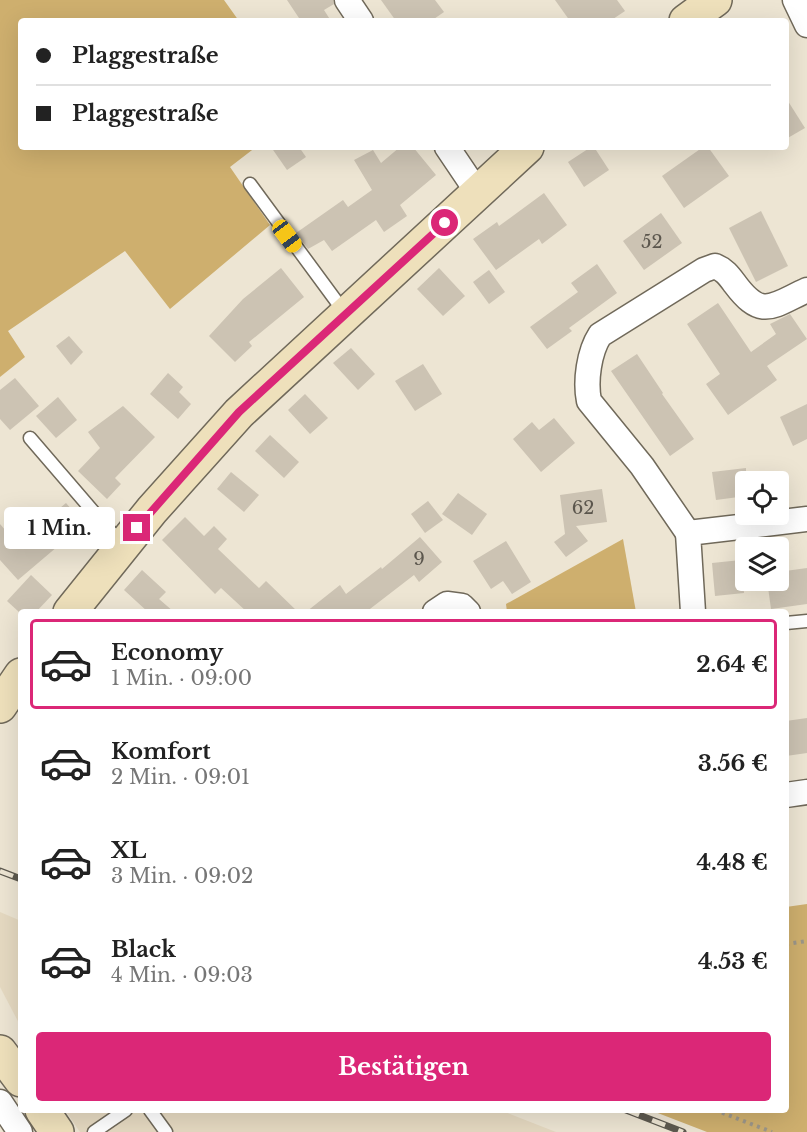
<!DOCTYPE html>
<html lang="de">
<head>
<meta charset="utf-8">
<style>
  body { margin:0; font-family:"Libre Baskerville",serif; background:#f6f6f6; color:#222; height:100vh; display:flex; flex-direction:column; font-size:22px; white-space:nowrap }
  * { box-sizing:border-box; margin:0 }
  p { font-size:20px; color:#767676 }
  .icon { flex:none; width:33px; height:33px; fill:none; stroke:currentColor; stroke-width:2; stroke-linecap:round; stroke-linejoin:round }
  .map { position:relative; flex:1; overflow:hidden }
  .sheet { position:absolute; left:18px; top:609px; width:771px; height:504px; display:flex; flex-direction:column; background:#fff; border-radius:6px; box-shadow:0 6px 24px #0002 }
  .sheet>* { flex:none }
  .top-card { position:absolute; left:18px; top:18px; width:771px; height:132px; border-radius:6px; box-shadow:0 6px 24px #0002; display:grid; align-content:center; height:132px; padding:0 18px; background:#fff }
  .tools { position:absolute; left:735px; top:471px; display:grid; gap:12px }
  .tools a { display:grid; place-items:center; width:54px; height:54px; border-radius:6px; background:#fff; box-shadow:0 6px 24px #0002; font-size:30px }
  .end { position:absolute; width:27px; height:27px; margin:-14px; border:8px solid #db2777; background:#fff; box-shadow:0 0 0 3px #fff }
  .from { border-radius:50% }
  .bubble { position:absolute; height:42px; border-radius:6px; background:#fff; box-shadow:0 6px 24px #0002; font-size:20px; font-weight:800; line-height:42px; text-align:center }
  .car { position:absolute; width:18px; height:36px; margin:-18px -9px; border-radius:8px; box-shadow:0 0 4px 2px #0007; background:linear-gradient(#f5c518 24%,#345 0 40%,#f5c518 0 76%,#345 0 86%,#f5c518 0) }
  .top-card b { display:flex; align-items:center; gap:21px; height:57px; font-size:22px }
  .top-card b+b { border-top:2px solid #e0e0e0 }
  .top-card i { width:15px; height:15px; background:#222 }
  ul { padding:10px 0 0; list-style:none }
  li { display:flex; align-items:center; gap:18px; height:90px; margin:0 12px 9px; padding:0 6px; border:3px solid transparent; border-radius:6px }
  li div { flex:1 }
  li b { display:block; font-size:22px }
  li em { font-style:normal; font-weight:800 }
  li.on { border-color:#db2777 }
  li>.icon { width:54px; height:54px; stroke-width:1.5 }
  .primary-button { display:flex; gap:12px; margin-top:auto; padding:12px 18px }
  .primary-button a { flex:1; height:69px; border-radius:6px; background:#db2777; color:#fff; font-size:24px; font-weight:800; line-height:69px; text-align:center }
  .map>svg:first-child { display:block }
</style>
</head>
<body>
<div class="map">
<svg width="807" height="1132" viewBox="0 0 807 1132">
  <rect width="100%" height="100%" fill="#ede5d3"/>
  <g fill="#e5d9c1">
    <path d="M 0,912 L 21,921 L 21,1027 L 0,987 Z"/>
    <path d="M 65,1110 L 500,1110 L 556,1132 L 80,1132 Z"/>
  </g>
  <g fill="#ceaf6e">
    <path d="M 0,0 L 224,0 L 239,21 L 21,21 L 21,147 L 256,147 L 230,167 L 270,225 L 170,309 L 125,251 L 8,331 L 25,357 L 0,377 Z"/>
    <path d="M 623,539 L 636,612 L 507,612 L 506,604 Z"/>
    <path d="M 807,904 L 807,1132 L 707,1132 L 650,1110 L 786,1110 L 786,907 Z"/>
  </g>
  <g fill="#ccc3b3">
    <path d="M 287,0 L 333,0 L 334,4 L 324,10 L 331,21 L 301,21 Z"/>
    <path d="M 381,0 L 435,0 L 444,12 L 431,21 L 396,21 Z"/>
    <path d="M 555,0 L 617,0 L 625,11 L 610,21 L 570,21 Z"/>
    <path d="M 786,98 L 805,128 L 786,139 Z"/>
    <path d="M 271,147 L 299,147 L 306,157 L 287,170 Z"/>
    <path d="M 400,147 L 413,147 L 436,175 L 400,205 L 407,216 L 384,232 L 376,220 L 332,251 L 324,240 L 308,249 L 296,233 L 343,200 L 348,207 L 372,190 L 354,160 L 373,150 L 381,163 Z"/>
    <path d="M 591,147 L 594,147 L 609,170 L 584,187 L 568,162 Z"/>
    <path d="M 703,147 L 708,147 L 729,176 L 684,208 L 662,176 Z"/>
    <path d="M 544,193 L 567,225 L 542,244 L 539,239 L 496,270 L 473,239 L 497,222 L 499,226 Z"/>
    <path d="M 761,211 L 788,266 L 756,282 L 729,228 Z"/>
    <path d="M 661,213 L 682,243 L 644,270 L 623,241 Z"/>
    <path d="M 597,264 L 617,293 L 569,328 L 572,331 L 547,349 L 530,327 L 578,292 L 571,283 Z"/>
    <path d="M 281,268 L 304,297 L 249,342 L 252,346 L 235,362 L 209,336 L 243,299 Z"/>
    <path d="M 439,268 L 465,296 L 443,316 L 417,289 Z"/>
    <path d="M 489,270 L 505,292 L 489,304 L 473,282 Z"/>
    <path d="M 718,303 L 751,352 L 776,334 L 770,324 L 790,314 L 807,339 L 767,366 L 777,380 L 728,415 L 706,384 L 720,374 L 687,324 Z"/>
    <path d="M 69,336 L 83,352 L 71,365 L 56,346 Z"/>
    <path d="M 351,348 L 375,374 L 358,390 L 333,363 Z"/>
    <path d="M 637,354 L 663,393 L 662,394 L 694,439 L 670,456 L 611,371 Z"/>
    <path d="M 423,364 L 442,394 L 415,411 L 395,381 Z"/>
    <path d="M 168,373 L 183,387 L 179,392 L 191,404 L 178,419 L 150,394 Z"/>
    <path d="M 15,378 L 39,406 L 10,430 L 0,419 L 0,390 Z"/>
    <path d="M 305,394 L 328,418 L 310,434 L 288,410 Z"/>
    <path d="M 58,397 L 77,420 L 56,438 L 36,416 Z"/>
    <path d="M 807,404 L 807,439 L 793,446 L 780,417 Z"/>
    <path d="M 123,406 L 155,437 L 115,478 L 121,484 L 107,499 L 78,471 L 100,448 L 88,432 Z"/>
    <path d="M 554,418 L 575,443 L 541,472 L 513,439 L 532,422 L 539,430 Z"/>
    <path d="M 270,435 L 299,462 L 284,478 L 255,451 Z"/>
    <path d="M 746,468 L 746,496 L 716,500 L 712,472 Z"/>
    <path d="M 231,472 L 259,495 L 244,512 L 217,489 Z"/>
    <path d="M 602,489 L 607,522 L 576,526 L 588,541 L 566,557 L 554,542 L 565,534 L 560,495 Z"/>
    <path d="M 458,493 L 487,514 L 472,535 L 442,514 Z"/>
    <path d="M 428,501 L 443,520 L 425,533 L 411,514 Z"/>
    <path d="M 66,503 L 84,524 L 18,580 L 0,560 L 0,524 L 17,544 Z"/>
    <path d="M 185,517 L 204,536 L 214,526 L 227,539 L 218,549 L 259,588 L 266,581 L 298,612 L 247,612 L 221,588 L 215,594 L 162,540 Z"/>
    <path d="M 420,537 L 442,562 L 419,582 L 414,575 L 366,612 L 306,612 L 340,585 L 346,594 L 381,567 L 382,569 Z"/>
    <path d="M 506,541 L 531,582 L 512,594 L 503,581 L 491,589 L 473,561 Z"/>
    <path d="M 741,560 L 744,593 L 715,596 L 712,563 Z"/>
    <path d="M 807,568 L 807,604 L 771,609 L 767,580 L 778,580 L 778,572 Z"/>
    <path d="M 142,570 L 166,592 L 159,599 L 174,612 L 148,612 L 124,590 Z"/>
    <path d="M 31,575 L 52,595 L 36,612 L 19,612 L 7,601 Z"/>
    <path d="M 807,718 L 807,753 L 786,756 L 786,721 Z"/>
  </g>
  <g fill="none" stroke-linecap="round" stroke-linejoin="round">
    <g stroke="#70695a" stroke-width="15">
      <g id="lane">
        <path d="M 250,184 L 345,313"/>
        <path d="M 30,438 L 122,545"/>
        <path d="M 786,623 L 807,621"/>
        <path d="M 150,1110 L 166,1132"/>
        <path d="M 94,1132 L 126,1110"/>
      </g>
    </g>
    <g stroke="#70695a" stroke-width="27">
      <g id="street">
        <path d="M 347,0 L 361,21"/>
        <path d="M 795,0 L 807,25"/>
        <path d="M 447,147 L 478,193"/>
        <path d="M 688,533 L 642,466 L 589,401 C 585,381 589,352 600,335 L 704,270 L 715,266 C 725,270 729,276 735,284 C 762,320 772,306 807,290"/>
        <path d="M 435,612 L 447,604 L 462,606 L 468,612"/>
        <path d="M 693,612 L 688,533 L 807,519"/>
        <path d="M 786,795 L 807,792"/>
        <path d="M 0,1102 L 20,1132"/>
      </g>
    </g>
    <g stroke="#70695a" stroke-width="36">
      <g id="secondary">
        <path d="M 686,21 L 715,0"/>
        <path d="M 70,612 L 152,510 L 239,413 L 527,147"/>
        <path d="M 0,706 L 21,675"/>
        <path d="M 0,1052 L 21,1080"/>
        <path d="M 42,1110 L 57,1132"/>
      </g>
    </g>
    <g stroke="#9c9689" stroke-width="4" stroke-dasharray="3 4.5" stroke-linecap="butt">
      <path d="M 786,944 L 807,941"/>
      <path d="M 715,1110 L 772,1132"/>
    </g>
    <use href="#lane" stroke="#fff" stroke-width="12"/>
    <use href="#street" stroke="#fff" stroke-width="24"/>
    <use href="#secondary" stroke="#eee0bb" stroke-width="33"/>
    <g stroke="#5d594f" stroke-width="7">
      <g id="rail">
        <path d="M 0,871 L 21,879"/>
        <path d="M 626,1110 L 683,1132"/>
      </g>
    </g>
    <use href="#rail" stroke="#ede5d3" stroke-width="4.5" stroke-dasharray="14" stroke-linecap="butt"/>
  </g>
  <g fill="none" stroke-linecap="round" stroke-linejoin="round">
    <path stroke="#db2777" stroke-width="8" d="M 137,528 L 239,412 L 445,223"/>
  </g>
  <g text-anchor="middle" stroke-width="4.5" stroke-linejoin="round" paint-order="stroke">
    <g font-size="18" fill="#5b564d">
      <text x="652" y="248">52</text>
      <text x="583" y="514">62</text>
      <text x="419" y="565">9</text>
    </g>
  </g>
</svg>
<div class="tools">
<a><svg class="icon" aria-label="locate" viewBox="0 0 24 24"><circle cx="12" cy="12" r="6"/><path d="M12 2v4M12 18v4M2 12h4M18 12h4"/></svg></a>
<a><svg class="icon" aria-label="layers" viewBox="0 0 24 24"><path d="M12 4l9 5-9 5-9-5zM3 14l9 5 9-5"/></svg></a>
</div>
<i class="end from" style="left:445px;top:223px"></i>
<i class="end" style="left:137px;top:528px"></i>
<div class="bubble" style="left:4px;top:507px;width:111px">1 Min.</div>
<i class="car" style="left:287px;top:236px;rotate:143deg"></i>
<div class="top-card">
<b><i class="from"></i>Plaggestraße</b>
<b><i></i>Plaggestraße</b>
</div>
<section class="sheet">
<ul>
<li class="on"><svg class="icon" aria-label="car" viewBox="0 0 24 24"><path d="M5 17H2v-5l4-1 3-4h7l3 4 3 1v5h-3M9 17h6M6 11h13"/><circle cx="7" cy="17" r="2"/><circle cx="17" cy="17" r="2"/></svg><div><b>Economy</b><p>1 Min. · 09:00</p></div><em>2.64 €</em></li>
<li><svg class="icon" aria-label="car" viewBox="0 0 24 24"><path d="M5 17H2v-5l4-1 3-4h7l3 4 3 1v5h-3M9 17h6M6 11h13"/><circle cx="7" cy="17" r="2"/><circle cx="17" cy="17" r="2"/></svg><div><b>Komfort</b><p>2 Min. · 09:01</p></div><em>3.56 €</em></li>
<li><svg class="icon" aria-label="car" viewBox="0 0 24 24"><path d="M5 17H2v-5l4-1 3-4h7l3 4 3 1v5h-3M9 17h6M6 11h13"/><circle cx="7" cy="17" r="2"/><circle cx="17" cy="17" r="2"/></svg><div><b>XL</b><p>3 Min. · 09:02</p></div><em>4.48 €</em></li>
<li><svg class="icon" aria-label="car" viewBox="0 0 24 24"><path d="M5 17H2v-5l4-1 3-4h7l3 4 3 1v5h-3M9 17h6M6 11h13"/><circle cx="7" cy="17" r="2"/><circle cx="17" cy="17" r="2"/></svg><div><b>Black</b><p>4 Min. · 09:03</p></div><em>4.53 €</em></li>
</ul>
<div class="primary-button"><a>Bestätigen</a></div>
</section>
</div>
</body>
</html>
